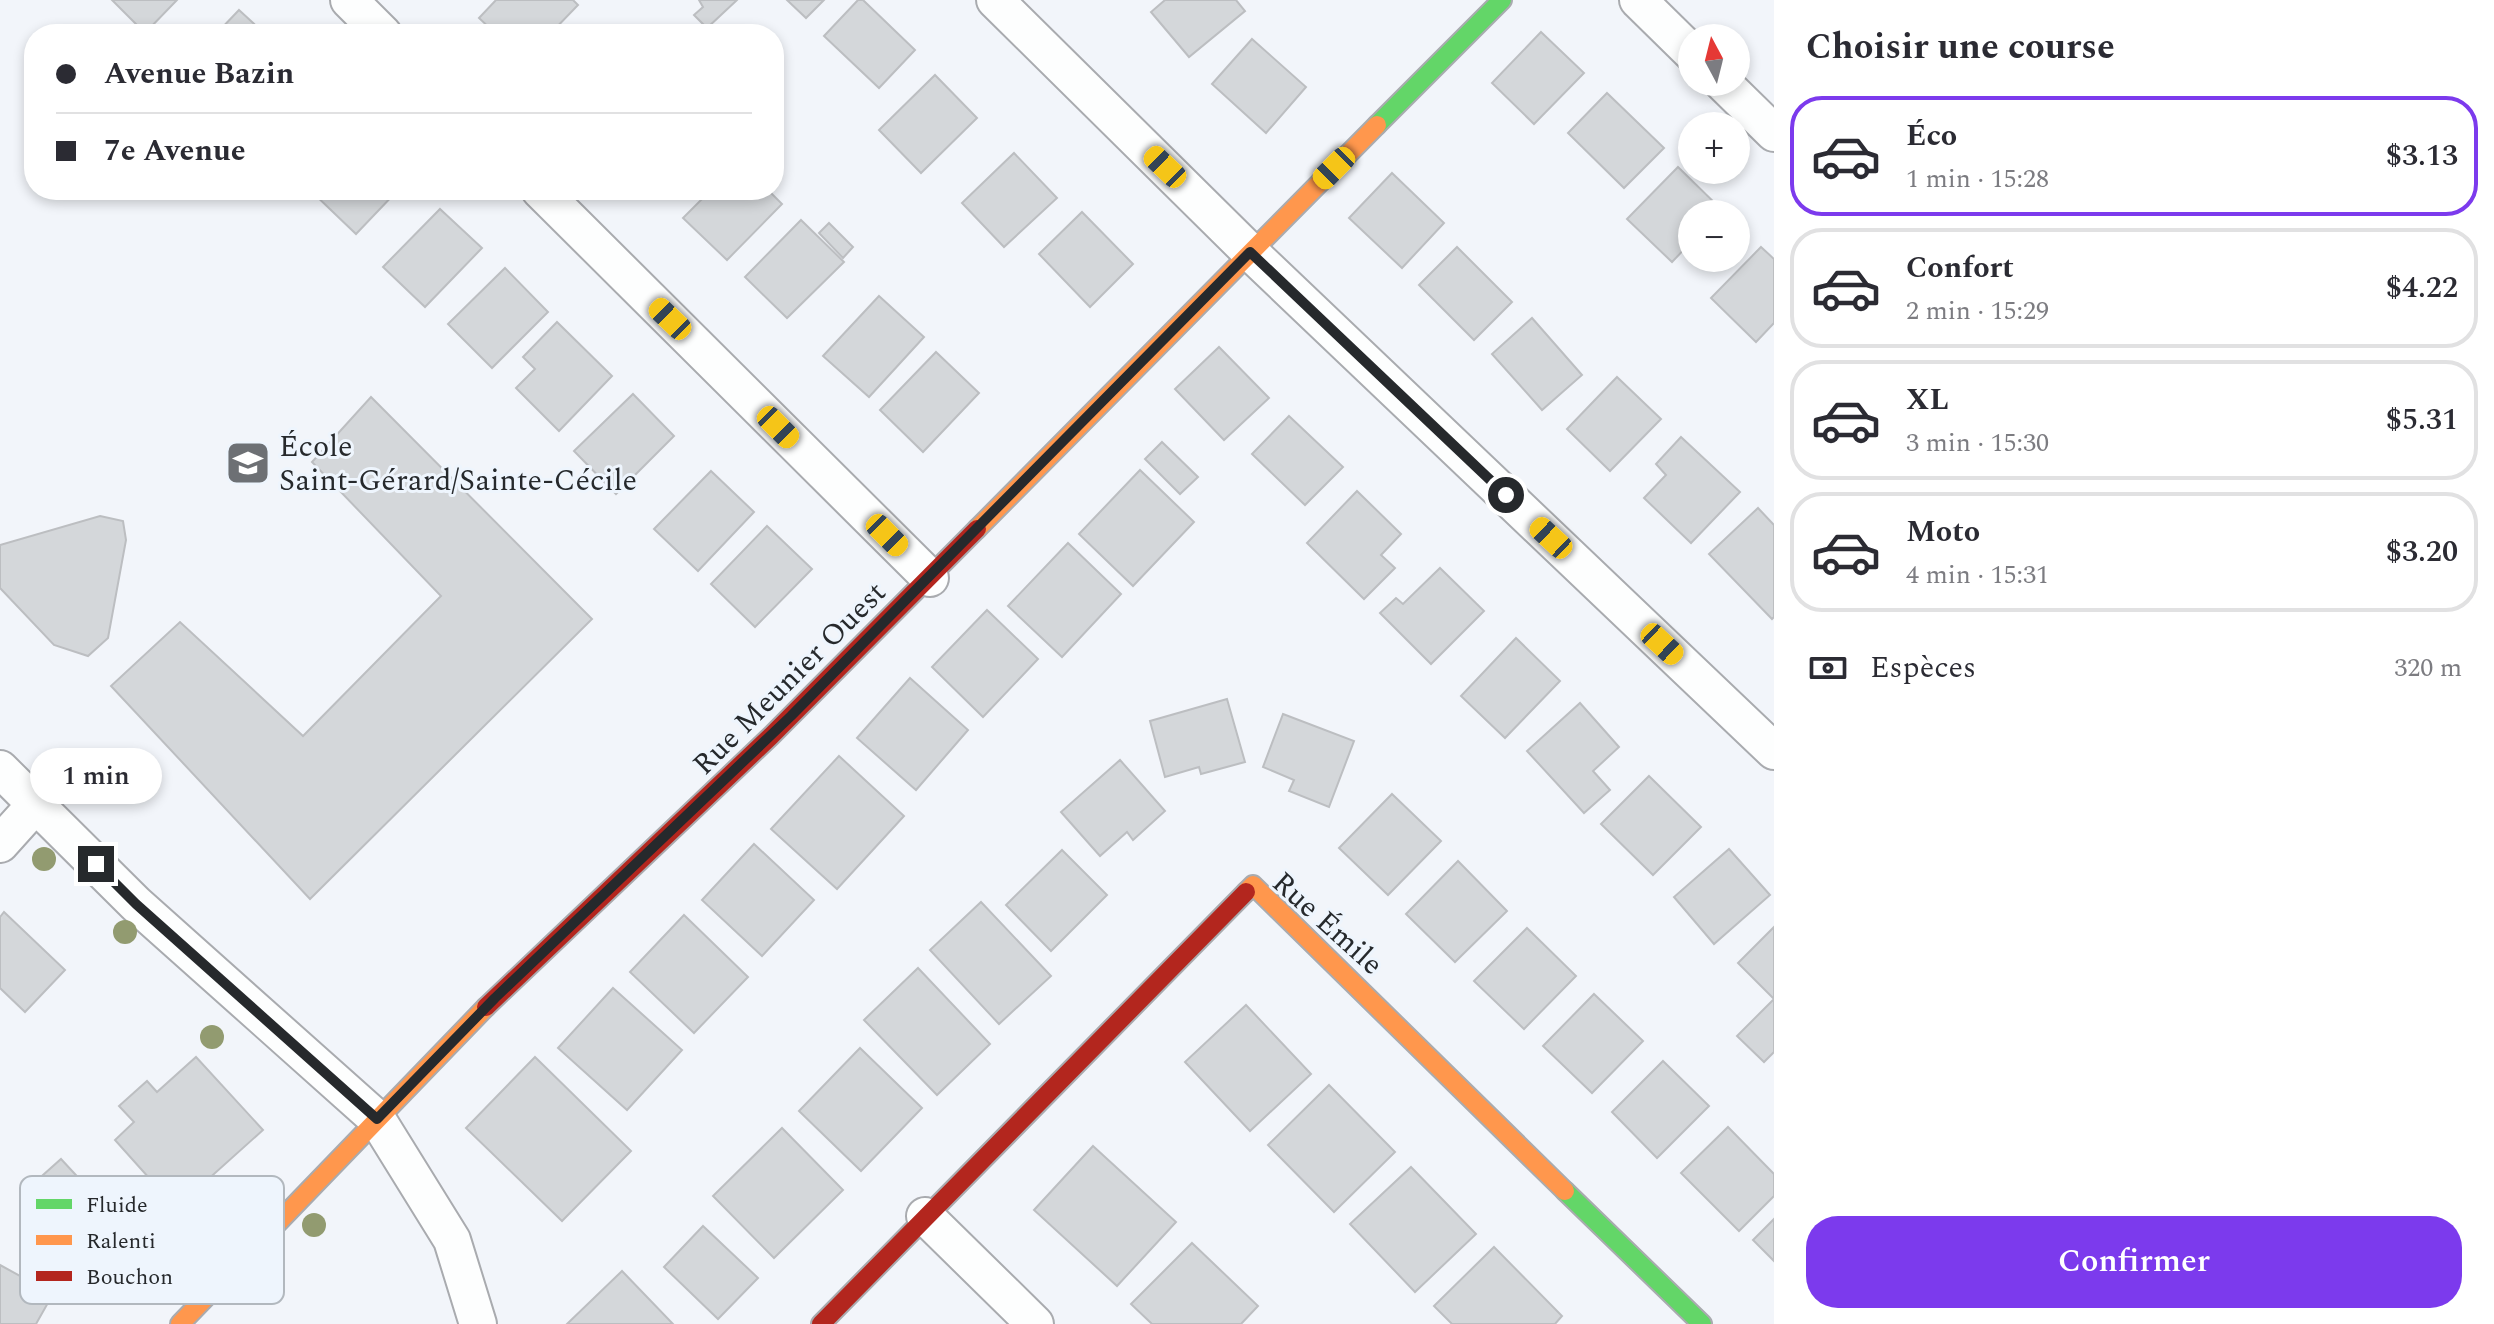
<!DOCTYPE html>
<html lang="fr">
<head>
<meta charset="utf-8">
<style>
  body { margin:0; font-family:Spectral,serif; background:#f7f7f7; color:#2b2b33; height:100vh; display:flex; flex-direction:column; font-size:30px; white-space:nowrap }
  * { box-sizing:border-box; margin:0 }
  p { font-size:26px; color:#7c7c81 }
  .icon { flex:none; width:44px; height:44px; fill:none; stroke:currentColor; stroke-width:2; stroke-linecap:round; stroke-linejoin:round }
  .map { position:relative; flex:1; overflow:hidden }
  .details { display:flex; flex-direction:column; background:#fff; width:720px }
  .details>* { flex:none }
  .guide { position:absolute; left:24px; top:24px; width:760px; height:176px; border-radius:32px; box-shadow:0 4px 12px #0003; display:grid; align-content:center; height:176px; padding:0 32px; background:#fff }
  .needle { width:52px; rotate:353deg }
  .fabs { position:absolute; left:1678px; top:24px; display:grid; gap:16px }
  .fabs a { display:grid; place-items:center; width:72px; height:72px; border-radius:50%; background:#fff; box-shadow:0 4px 12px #0003; font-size:40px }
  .end { position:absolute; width:36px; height:36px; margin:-18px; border:10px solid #26292c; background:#fff; box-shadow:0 0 0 4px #fff }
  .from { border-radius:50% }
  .bubble { position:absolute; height:56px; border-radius:28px; background:#fff; box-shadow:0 4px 12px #0003; font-size:26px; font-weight:600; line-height:56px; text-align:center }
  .car { position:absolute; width:24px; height:48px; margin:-24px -12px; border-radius:10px; box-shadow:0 0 6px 2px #0007; background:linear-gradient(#f5c518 24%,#345 0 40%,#f5c518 0 76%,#345 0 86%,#f5c518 0) }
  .guide b { display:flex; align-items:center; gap:28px; height:76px; font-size:30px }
  .guide b+b { border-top:2px solid #e1e1e2 }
  .guide i { width:20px; height:20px; background:#2b2b33 }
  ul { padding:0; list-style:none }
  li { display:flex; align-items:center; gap:24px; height:120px; margin:0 16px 12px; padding:0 16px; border:4px solid #e1e1e2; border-radius:32px }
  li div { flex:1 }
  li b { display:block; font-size:30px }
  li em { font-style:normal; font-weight:600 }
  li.active { border-color:#7c3aed }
  li>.icon { width:72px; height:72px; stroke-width:1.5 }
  h2 { padding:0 32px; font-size:36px; line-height:96px }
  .pay { display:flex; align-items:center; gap:20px; height:88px; padding:0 32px; font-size:30px }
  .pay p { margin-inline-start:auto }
  .primary-button { display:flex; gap:16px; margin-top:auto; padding:16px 32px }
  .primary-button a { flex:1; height:92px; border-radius:32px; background:#7c3aed; color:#fff; font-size:32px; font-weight:600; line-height:92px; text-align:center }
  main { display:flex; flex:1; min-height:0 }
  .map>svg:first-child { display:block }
</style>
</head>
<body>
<main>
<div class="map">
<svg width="1774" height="1324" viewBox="0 0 1774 1324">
  <rect width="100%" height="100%" fill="#f2f5fa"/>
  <g fill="#d4d7da" stroke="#bcbec1" stroke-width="2">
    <path d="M 112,0 L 177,0 L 145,33 Z"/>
    <path d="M 496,0 L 573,0 L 578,5 L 550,34 L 496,34 L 479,18 Z"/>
    <path d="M 699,0 L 737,0 L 707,28 L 694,15 L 703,7 Z"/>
    <path d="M 787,0 L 824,0 L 806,18 Z"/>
    <path d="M 858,0 L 863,0 L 915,50 L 879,88 L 824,36 Z"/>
    <path d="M 1165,0 L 1236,0 L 1245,11 L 1189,57 L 1151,12 Z"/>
    <path d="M 239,10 L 265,34 L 216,34 Z"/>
    <path d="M 1541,32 L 1584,73 L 1534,124 L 1492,83 Z"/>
    <path d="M 1252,39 L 1306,87 L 1266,133 L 1212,84 Z"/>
    <path d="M 935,75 L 977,118 L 921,173 L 879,130 Z"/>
    <path d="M 1607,93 L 1664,148 L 1624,188 L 1568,133 Z"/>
    <path d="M 1014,153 L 1057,198 L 1004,247 L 962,203 Z"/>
    <path d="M 1678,167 L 1722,210 L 1719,214 L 1692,214 L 1692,241 L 1672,262 L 1627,219 Z"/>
    <path d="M 1392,173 L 1444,223 L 1402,268 L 1349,218 Z"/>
    <path d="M 310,190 L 398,190 L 356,234 Z"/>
    <path d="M 711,190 L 768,190 L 782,204 L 727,260 L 683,218 Z"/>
    <path d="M 440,209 L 482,248 L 425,307 L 383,267 Z"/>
    <path d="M 1082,212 L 1133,264 L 1090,307 L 1039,254 Z"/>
    <path d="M 801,220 L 844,262 L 787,318 L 745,277 Z"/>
    <path d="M 829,223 L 853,247 L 843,258 L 819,233 Z"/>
    <path d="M 1457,247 L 1512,302 L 1474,340 L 1419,285 Z"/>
    <path d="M 1761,247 L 1774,259 L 1774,323 L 1756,342 L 1711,298 Z"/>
    <path d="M 505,268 L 548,312 L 492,368 L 448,324 Z"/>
    <path d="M 879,296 L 924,337 L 869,397 L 823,356 Z"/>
    <path d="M 1532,318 L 1582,375 L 1542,410 L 1492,354 Z"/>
    <path d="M 557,322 L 612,376 L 559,431 L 516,388 L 535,369 L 523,357 Z"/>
    <path d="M 1219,347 L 1269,398 L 1224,440 L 1175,389 Z"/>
    <path d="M 936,352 L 979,393 L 923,452 L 880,410 Z"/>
    <path d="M 1617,377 L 1661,419 L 1610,471 L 1567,429 Z"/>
    <path d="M 633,394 L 674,436 L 616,494 L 574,451 Z"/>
    <path d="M 371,397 L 592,619 L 310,899 L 111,686 L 180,622 L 303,736 L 441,596 L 312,462 Z"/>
    <path d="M 1289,416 L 1343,467 L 1305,505 L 1252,454 Z"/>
    <path d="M 1681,437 L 1740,492 L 1691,543 L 1644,498 L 1666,475 L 1656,464 Z"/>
    <path d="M 1162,442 L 1198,477 L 1180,494 L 1145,459 Z"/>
    <path d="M 1140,470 L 1194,522 L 1133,586 L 1079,534 Z"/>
    <path d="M 711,471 L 754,512 L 698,571 L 654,529 Z"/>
    <path d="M 1357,491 L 1401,534 L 1381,555 L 1395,568 L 1364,599 L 1307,543 Z"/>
    <path d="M 1758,508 L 1774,525 L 1774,617 L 1772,619 L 1709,554 Z"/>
    <path d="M 100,516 L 123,521 L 126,540 L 108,638 L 88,656 L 54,645 L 0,588 L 0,545 Z"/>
    <path d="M 767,526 L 812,569 L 755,627 L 711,584 Z"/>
    <path d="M 1068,543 L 1121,594 L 1062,657 L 1008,606 Z"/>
    <path d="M 1440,568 L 1484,611 L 1431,664 L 1380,613 L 1396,598 L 1403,604 Z"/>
    <path d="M 987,610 L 1038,659 L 983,717 L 932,667 Z"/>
    <path d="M 1516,638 L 1560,681 L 1505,738 L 1461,696 Z"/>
    <path d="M 910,678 L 968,730 L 916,790 L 857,738 Z"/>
    <path d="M 1227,699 L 1245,762 L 1201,774 L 1199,767 L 1165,777 L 1150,721 Z"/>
    <path d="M 1580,703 L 1619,747 L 1593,771 L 1610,790 L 1584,813 L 1527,751 Z"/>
    <path d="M 1283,714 L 1354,741 L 1329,807 L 1289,791 L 1294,780 L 1263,767 Z"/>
    <path d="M 839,756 L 904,816 L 837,889 L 771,829 Z"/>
    <path d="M 1120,760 L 1165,811 L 1133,840 L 1127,832 L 1100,856 L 1061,812 Z"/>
    <path d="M 1649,776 L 1701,827 L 1653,875 L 1601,824 Z"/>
    <path d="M 1392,794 L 1441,841 L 1388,895 L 1339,848 Z"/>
    <path d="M 754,844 L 814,900 L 762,956 L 702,900 Z"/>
    <path d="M 1729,849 L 1770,895 L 1714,944 L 1674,897 Z"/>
    <path d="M 1062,850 L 1107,895 L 1051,951 L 1006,905 Z"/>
    <path d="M 1458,861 L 1507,911 L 1455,962 L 1406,914 Z"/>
    <path d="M 981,902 L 1051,976 L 999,1024 L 930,950 Z"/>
    <path d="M 4,912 L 65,970 L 25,1012 L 0,988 L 0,917 Z"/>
    <path d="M 684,915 L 748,977 L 694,1033 L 630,972 Z"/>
    <path d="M 1774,927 L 1774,1052 L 1764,1062 L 1737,1036 L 1774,999 L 1738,963 Z"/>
    <path d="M 1527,928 L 1576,976 L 1524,1029 L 1474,981 Z"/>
    <path d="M 918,968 L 990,1044 L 937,1095 L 864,1020 Z"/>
    <path d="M 613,988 L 682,1050 L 627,1110 L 558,1048 Z"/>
    <path d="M 1594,994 L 1643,1041 L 1592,1093 L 1543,1046 Z"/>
    <path d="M 1246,1005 L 1311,1074 L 1250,1131 L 1185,1062 Z"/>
    <path d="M 860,1048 L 922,1108 L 861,1171 L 799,1111 Z"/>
    <path d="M 196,1057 L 263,1130 L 176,1208 L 115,1140 L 134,1122 L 119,1106 L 147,1081 L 157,1092 Z"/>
    <path d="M 535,1057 L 631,1151 L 562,1221 L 466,1128 Z"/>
    <path d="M 1663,1061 L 1709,1106 L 1657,1158 L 1612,1112 Z"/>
    <path d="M 1329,1085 L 1395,1152 L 1334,1212 L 1268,1145 Z"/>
    <path d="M 1728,1127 L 1774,1174 L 1774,1196 L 1739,1231 L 1681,1173 Z"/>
    <path d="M 782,1128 L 843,1190 L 774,1258 L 713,1196 Z"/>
    <path d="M 1093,1146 L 1176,1222 L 1117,1286 L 1034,1210 Z"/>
    <path d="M 61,1159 L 125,1228 L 70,1279 L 25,1231 L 45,1213 L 25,1191 Z"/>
    <path d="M 1411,1167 L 1476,1234 L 1415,1292 L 1350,1224 Z"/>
    <path d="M 1774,1219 L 1774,1261 L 1753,1240 Z"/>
    <path d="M 703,1226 L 758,1278 L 718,1319 L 664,1267 Z"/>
    <path d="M 1192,1243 L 1258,1306 L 1241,1324 L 1152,1324 L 1131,1304 Z"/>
    <path d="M 1494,1247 L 1562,1316 L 1555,1324 L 1452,1324 L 1434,1306 Z"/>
    <path d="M 0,1265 L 53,1294 L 36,1324 L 0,1324 Z"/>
    <path d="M 622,1271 L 673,1324 L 567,1324 Z"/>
  </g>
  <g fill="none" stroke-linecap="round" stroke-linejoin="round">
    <g stroke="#a9abaf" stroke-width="40">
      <g id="street">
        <path d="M 349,0 L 383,34"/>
        <path d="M 995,0 L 1250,252 L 1774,751"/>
        <path d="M 1638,0 L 1692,53"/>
        <path d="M 1722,82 L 1774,133"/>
        <path d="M 540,190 L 930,578"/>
        <path d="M 0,769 L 136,904 L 377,1119 L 452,1240 L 478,1324"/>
        <path d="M 0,844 L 36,804"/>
        <path d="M 925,1216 L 1035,1324"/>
      </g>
    </g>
    <g stroke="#a9abaf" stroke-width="22">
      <g id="fast">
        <path d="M 1377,125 L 1502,0"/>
        <path d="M 1565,1191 L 1702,1324"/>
      </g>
    </g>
    <g stroke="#a9abaf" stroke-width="22">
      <g id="slow">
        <path d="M 977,529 L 1377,125"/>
        <path d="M 1246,892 L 1253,885 L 1565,1191"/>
        <path d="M 180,1324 L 486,1007"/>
      </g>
    </g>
    <g stroke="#a9abaf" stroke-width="22">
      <g id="jam">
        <path d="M 486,1007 L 771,736 L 977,529"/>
        <path d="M 821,1324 L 1246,892"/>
      </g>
    </g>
    <use href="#street" stroke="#fdfefe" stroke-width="36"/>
    <use href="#fast" stroke="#63d668" stroke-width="18"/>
    <use href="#slow" stroke="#ff974d" stroke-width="18"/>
    <use href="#jam" stroke="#b3261e" stroke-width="18"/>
  </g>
  <g fill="#929b70">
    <circle cx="44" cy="859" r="12"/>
    <circle cx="125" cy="932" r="12"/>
    <circle cx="212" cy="1037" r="12"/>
    <circle cx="314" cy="1225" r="12"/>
  </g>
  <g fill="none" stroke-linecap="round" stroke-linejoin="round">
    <path stroke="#26292c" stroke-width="10" d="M 96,864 L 136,904 L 377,1119 L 495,998 L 791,716 L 1250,252 L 1506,495"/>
  </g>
  <defs>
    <g id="school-square" transform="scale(2.3)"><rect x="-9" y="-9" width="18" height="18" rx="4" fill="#6d7074" stroke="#eef5fd"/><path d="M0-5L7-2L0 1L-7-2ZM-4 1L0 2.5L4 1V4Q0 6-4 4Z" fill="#fff"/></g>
  </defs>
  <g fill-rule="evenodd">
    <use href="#school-square" x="248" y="463"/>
  </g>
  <g text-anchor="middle" stroke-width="6" stroke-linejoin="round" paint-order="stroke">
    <g font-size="30" fill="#26292c" stroke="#eef5fd" text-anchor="start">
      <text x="279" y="456">École<tspan x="279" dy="34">Saint-Gérard/Sainte-Cécile</tspan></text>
    </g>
    <g font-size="30" fill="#26292c" stroke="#eef5fd">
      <text transform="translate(789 678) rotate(-45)" y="10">Rue Meunier Ouest</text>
      <text transform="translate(1328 923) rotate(42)" y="10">Rue Émile</text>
    </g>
  </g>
  <rect x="20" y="1176" width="264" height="128" rx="12" fill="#eef5fd" stroke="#b2b8be" stroke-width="2"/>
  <rect x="36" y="1199" width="36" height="10" fill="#63d668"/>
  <rect x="36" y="1235" width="36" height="10" fill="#ff974d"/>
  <rect x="36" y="1271" width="36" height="10" fill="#b3261e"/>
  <g font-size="22" fill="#26292c">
    <text x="86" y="1212">Fluide</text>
    <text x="86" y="1248">Ralenti</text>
    <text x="86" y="1284">Bouchon</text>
  </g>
</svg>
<div class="fabs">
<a><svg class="needle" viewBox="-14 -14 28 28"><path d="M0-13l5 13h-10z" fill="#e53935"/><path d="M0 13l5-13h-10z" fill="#7c7c81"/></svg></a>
<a>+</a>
<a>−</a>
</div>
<i class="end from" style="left:1506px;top:495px"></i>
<i class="end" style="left:96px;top:864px"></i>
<div class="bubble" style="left:30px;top:748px;width:132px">1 min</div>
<i class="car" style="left:1165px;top:167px;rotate:314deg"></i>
<i class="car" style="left:1334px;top:168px;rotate:225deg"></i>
<i class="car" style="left:670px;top:319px;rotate:314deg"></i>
<i class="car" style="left:778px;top:427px;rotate:135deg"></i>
<i class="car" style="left:887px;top:535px;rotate:135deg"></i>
<i class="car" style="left:1551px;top:538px;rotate:313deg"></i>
<i class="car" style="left:1662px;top:644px;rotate:133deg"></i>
<div class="guide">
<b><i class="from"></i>Avenue Bazin</b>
<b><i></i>7e Avenue</b>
</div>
</div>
<section class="details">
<h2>Choisir une course</h2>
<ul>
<li class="active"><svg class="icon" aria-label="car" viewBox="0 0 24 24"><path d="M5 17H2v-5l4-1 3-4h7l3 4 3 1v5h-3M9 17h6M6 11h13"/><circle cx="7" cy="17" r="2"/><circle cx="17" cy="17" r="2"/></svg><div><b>Éco</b><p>1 min · 15:28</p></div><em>$3.13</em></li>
<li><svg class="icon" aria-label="car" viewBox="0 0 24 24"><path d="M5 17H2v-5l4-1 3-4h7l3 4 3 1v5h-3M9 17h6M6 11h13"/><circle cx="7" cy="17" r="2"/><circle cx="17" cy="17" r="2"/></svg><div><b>Confort</b><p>2 min · 15:29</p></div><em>$4.22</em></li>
<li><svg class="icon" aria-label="car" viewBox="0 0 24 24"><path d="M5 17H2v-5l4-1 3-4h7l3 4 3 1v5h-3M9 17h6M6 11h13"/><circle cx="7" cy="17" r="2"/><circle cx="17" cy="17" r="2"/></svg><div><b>XL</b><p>3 min · 15:30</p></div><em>$5.31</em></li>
<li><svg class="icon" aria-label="car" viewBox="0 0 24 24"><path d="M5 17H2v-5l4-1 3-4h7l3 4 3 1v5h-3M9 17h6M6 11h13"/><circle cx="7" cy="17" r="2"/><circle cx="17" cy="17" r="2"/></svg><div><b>Moto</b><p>4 min · 15:31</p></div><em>$3.20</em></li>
</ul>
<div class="pay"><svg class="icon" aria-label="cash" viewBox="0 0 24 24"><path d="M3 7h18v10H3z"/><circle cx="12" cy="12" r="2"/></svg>Espèces<p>320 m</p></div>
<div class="primary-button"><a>Confirmer</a></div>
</section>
</main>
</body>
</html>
